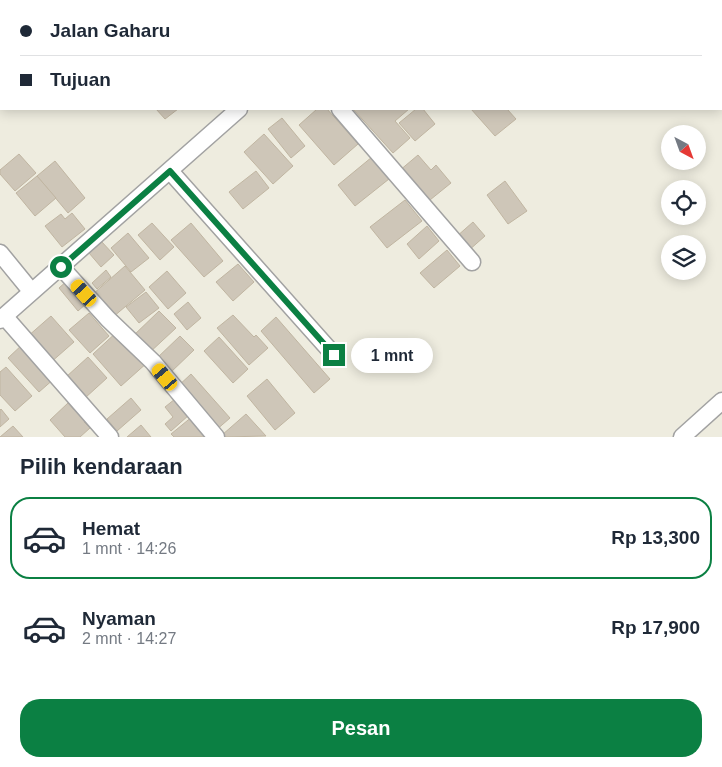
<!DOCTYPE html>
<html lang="id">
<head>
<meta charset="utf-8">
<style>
  body { margin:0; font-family:Arial,sans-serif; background:#f6f6f7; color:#1f2937; height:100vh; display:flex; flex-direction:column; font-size:19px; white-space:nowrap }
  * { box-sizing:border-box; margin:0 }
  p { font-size:16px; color:#747a83 }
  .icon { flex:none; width:28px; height:28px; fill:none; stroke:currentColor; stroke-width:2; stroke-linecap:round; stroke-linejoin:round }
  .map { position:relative; height:437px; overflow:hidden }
  .drawer { display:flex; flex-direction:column; background:#fff; flex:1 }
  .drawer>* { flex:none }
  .top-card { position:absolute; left:0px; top:0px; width:722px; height:110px; box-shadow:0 2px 12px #0003; display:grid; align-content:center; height:110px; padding:0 20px; background:#fff }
  .needle { width:32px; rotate:139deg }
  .buttons { position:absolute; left:661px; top:125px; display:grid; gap:10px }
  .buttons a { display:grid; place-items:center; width:45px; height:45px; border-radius:50%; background:#fff; box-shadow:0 2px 12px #0003; font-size:25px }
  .end { position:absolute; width:22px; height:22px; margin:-11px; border:6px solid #0b8043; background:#fff; box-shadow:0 0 0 2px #fff }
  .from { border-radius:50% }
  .bubble { position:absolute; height:35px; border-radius:18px; background:#fff; box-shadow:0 2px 12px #0003; font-size:16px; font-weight:700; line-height:35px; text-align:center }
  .car { position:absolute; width:15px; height:30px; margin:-15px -8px; border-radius:6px; box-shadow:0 0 4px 1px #0007; background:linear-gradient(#f5c518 24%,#345 0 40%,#f5c518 0 76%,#345 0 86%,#f5c518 0) }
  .top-card b { display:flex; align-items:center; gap:18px; height:48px; font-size:19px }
  .top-card b+b { border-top:1px solid #e0e1e3 }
  .top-card i { width:12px; height:12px; background:#1f2937 }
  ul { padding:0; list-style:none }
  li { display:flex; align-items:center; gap:15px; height:82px; margin:0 10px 8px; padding:0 10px; border:2px solid transparent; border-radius:20px }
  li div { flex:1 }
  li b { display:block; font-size:19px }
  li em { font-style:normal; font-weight:700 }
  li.active { border-color:#0b8043 }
  li>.icon { width:45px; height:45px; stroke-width:1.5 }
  h2 { padding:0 20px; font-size:22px; line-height:60px }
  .button { display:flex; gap:10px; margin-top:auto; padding:10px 20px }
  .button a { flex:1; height:58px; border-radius:20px; background:#0b8043; color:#fff; font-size:20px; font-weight:700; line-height:58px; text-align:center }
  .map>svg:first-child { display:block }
</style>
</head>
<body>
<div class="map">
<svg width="722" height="437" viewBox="0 0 722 437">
  <rect width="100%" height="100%" fill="#eeecdf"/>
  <g fill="#cec6b8" stroke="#c0b5a1">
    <path d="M 156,109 L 178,109 L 165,119 Z"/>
    <path d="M 317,109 L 327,109 L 358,144 L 334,165 L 299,125 Z"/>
    <path d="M 353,109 L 409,109 L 395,121 L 410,138 L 393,153 Z"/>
    <path d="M 416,109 L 423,109 L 435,124 L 415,141 L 399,123 Z"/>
    <path d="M 471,109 L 507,109 L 516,119 L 495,136 Z"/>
    <path d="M 282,118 L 305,146 L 291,158 L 268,129 Z"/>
    <path d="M 264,134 L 293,166 L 273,184 L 244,152 Z"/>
    <path d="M 19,154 L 36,173 L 15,191 L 0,174 L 0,170 Z"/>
    <path d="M 418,155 L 431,170 L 436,165 L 451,183 L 425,204 L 399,171 Z"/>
    <path d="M 372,157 L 389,179 L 355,206 L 338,185 Z"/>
    <path d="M 55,161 L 85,198 L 68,213 L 37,176 Z"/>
    <path d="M 256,171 L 269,188 L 243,209 L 229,192 Z"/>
    <path d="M 37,176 L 56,198 L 35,216 L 16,193 Z"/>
    <path d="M 505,181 L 527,211 L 508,224 L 487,195 Z"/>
    <path d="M 405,200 L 422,221 L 387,248 L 370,227 Z"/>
    <path d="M 72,213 L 85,229 L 62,247 L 45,226 L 61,214 L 65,219 Z"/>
    <path d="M 473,222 L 485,236 L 468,251 L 456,237 Z"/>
    <path d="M 152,223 L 174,247 L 160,260 L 138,235 Z"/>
    <path d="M 191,223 L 223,261 L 204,277 L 171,240 Z"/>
    <path d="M 427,226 L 439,241 L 419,259 L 407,244 Z"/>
    <path d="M 128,233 L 149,258 L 131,272 L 111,248 Z"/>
    <path d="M 101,241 L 114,255 L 101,267 L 89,253 Z"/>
    <path d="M 447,250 L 460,266 L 434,288 L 420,273 Z"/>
    <path d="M 238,264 L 254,282 L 233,301 L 216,282 Z"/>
    <path d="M 125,266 L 145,290 L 113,317 L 93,294 Z"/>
    <path d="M 106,270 L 111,277 L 97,289 L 92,283 Z"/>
    <path d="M 167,271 L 186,293 L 168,309 L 149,287 Z"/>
    <path d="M 68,280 L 87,303 L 78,311 L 59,288 Z"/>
    <path d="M 146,292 L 159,308 L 139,323 L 126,307 Z"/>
    <path d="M 188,302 L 201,318 L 187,330 L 174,314 Z"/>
    <path d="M 159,311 L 176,328 L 148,354 L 132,337 Z"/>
    <path d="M 89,313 L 109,336 L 90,353 L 69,330 Z"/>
    <path d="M 233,315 L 254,337 L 256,335 L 268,348 L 249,365 L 217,328 Z"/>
    <path d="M 51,316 L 74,342 L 50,363 L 27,337 Z"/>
    <path d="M 276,317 L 330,379 L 314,393 L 261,331 Z"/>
    <path d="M 119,330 L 148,362 L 121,386 L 93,354 Z"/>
    <path d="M 180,336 L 194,350 L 170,373 L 156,359 Z"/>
    <path d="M 219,337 L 248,369 L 233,383 L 204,351 Z"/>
    <path d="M 24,343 L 55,378 L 39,392 L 8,358 Z"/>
    <path d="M 88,357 L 107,378 L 85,398 L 66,377 Z"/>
    <path d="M 6,367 L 32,396 L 15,411 L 0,395 L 0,372 Z"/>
    <path d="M 191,374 L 230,418 L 215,431 L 176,388 Z"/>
    <path d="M 267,379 L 295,413 L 275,430 L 247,396 Z"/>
    <path d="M 131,398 L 141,410 L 117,431 L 107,419 Z"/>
    <path d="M 175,399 L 189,415 L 171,431 L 165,424 L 173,417 L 165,407 Z"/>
    <path d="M 68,403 L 74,410 L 77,407 L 87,418 L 84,422 L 90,428 L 80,437 L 65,437 L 50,420 Z"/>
    <path d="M 1,409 L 9,419 L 0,427 L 0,410 Z"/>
    <path d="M 246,414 L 266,436 L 224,437 L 222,435 Z"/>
    <path d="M 193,416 L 208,434 L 205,437 L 174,437 L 171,434 Z"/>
    <path d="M 141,425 L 151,437 L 127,437 Z"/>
    <path d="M 13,426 L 23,437 L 0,437 Z"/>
  </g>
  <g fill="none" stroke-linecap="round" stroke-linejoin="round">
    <g stroke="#a2a2a2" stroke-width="19">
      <g id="minor">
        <path d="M 418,0 L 419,1"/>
        <path d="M 358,1 L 360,0"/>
        <path d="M 340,109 L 472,262"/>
        <path d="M 170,171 L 334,355"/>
        <path d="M 0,253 L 31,291"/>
        <path d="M 61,267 L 108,319 L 153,362 L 216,437"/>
        <path d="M 5,317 L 110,437"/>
        <path d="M 0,320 L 239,109"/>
        <path d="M 682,437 L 722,401"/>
      </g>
    </g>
    <use href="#minor" stroke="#fff" stroke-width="16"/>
  </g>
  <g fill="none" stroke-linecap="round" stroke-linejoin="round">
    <path stroke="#0b8043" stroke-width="6" d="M 61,267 L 170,171 L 334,355"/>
  </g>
</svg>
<div class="buttons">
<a><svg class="needle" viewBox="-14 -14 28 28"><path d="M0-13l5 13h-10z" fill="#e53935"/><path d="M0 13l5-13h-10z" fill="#747a83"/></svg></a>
<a><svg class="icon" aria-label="locate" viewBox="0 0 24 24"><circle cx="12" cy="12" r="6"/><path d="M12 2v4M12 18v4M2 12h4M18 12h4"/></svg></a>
<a><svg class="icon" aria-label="layers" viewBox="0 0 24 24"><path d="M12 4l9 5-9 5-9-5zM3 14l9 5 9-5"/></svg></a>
</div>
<i class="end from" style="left:61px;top:267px"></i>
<i class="end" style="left:334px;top:355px"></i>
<div class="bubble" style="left:351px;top:338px;width:82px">1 mnt</div>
<i class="car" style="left:84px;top:293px;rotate:318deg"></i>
<i class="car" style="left:165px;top:377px;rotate:320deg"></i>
<div class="top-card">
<b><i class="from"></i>Jalan Gaharu</b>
<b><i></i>Tujuan</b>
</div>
</div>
<section class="drawer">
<h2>Pilih kendaraan</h2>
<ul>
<li class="active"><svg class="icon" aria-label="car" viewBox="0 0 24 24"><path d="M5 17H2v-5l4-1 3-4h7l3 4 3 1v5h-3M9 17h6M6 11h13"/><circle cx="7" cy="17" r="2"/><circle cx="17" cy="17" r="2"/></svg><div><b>Hemat</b><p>1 mnt · 14:26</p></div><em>Rp 13,300</em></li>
<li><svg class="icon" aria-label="car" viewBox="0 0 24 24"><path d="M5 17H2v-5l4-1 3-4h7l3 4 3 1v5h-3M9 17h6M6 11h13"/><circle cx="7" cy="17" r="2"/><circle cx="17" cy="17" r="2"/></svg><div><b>Nyaman</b><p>2 mnt · 14:27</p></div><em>Rp 17,900</em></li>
</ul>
<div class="button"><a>Pesan</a></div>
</section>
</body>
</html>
